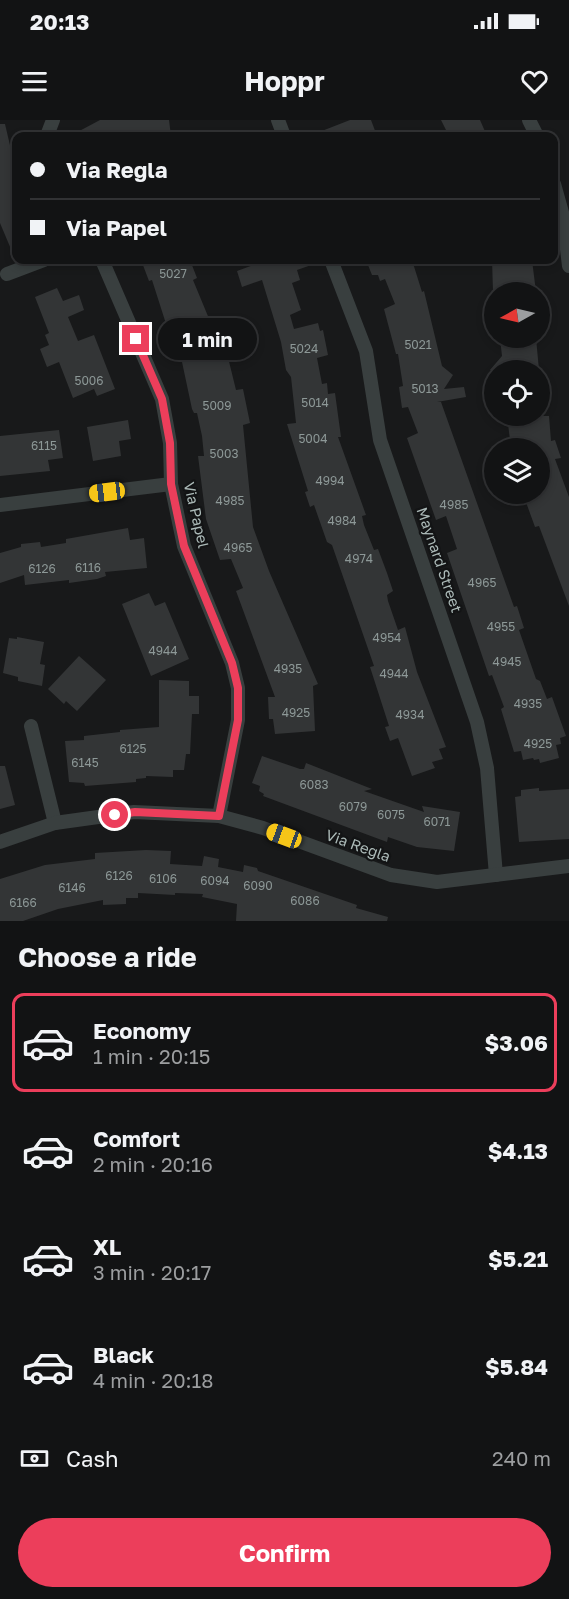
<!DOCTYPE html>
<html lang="en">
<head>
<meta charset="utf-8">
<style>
  body { margin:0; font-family:"Golos Text",sans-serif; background:#1b1c1d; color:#f1f3f6; height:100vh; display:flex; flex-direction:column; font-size:22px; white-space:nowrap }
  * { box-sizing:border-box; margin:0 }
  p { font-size:20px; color:#9c9ea0 }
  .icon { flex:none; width:33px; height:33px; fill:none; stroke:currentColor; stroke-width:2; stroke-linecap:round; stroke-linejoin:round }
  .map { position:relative; height:801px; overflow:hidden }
  .side { display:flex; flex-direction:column; background:#121314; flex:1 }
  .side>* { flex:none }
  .top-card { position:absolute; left:12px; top:12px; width:546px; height:132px; border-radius:12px; box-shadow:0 3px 9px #0003,0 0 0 2px #313234; display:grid; align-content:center; height:132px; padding:0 18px; background:#121314 }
  .needle { width:39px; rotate:262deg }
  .buttons { position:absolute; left:484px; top:162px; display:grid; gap:12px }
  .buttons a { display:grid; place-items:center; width:66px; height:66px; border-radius:50%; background:#121314; box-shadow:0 3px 9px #0003,0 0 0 2px #313234; font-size:30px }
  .end { position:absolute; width:27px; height:27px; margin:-14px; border:8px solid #ec3e5b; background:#fff; box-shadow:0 0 0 3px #fff }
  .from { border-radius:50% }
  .bubble { position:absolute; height:42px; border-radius:21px; background:#121314; box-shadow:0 3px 9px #0003,0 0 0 2px #313234; font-size:20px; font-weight:700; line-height:42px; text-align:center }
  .car { position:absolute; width:18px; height:36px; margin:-18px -9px; border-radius:8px; box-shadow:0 0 4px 2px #0007; background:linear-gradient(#f5c518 24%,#345 0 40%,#f5c518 0 76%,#345 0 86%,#f5c518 0) }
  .top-card b { display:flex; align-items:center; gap:21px; height:57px; font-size:22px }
  .top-card b+b { border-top:2px solid #313234 }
  .top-card i { width:15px; height:15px; background:#f1f3f6 }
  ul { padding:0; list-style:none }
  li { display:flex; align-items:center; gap:18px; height:99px; margin:0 12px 9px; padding:0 6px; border:3px solid transparent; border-radius:12px }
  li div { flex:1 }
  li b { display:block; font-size:22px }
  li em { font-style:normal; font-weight:700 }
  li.active { border-color:#ec3e5b }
  li>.icon { width:54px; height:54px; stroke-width:1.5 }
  h2 { padding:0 18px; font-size:27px; line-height:72px }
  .pay { display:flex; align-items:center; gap:15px; height:66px; padding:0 18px; font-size:22px }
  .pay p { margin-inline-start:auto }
  .button { display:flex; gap:12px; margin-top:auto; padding:12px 18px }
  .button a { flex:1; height:69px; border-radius:36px; background:#ec3e5b; color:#fff; font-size:24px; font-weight:700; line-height:69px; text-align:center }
  .status { display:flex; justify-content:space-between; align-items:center; height:42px; padding:0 30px; background:#121314; direction:ltr }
  .status svg { height:16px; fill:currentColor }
  header { display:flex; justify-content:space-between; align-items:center; height:78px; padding:0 18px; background:#121314; font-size:27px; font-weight:700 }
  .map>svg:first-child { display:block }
</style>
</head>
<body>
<div class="status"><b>20:13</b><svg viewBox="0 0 49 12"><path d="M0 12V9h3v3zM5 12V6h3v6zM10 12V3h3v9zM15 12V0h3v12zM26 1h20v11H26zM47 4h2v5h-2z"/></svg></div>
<header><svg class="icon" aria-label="menu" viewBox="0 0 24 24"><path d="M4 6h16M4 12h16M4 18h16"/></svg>Hoppr<svg class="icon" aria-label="heart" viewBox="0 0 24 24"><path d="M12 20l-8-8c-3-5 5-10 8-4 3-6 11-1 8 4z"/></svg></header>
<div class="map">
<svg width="569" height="801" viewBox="0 0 569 801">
  <rect width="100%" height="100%" fill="#18191a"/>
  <g fill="#333536">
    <path d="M 100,0 L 169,0 L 171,16 L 70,16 Z"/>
    <path d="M 350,0 L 371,0 L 377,16 L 309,16 Z"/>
    <path d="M 441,0 L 480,0 L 487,16 L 449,16 Z"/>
    <path d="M 0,4 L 5,4 L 16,51 L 16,141 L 0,103 Z"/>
    <path d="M 141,140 L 190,140 L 197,158 L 193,160 L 217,218 L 223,217 L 236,270 L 243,269 L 250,303 L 243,305 L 253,407 L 269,451 L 318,564 L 313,566 L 315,611 L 275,614 L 273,599 L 269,599 L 268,577 L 275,577 L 236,471 L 243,468 L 231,439 L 220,440 L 206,399 L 198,336 L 204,336 L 202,316 L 197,293 L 194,293 L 192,289 L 182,242 L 185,241 L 182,226 L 174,208 L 168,210 L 152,160 L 149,161 Z"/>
    <path d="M 267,140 L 320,140 L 320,142 L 297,150 L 300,160 L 292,163 L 301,190 L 290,195 L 294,209 L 318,203 L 320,211 L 323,210 L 328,235 L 317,238 L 322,264 L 327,263 L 328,274 L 335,273 L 341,317 L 338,317 L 366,395 L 362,396 L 364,405 L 374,430 L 378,429 L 387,453 L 393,471 L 387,475 L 388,481 L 398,510 L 405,507 L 417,552 L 446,627 L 439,629 L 443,639 L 432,642 L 435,648 L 412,656 L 398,618 L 390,621 L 385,607 L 389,606 L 370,547 L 374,546 L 332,425 L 327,422 L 314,385 L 310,387 L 305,372 L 308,371 L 287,304 L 296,303 L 291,257 L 286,250 L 281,222 L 262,160 L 242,167 L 237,151 Z"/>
    <path d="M 366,140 L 412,140 L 422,172 L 424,171 L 442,246 L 453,255 L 444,269 L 464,267 L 466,277 L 437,282 L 441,282 L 514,487 L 517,486 L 524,508 L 519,510 L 536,559 L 540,561 L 547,579 L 552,577 L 566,616 L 560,618 L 561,624 L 556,625 L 559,638 L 540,643 L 539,639 L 534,640 L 533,638 L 523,640 L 521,631 L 514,632 L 501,589 L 504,587 L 492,555 L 489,556 L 447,433 L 457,429 L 446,396 L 436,400 L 407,318 L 418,313 L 408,287 L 402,288 L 399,267 L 403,266 L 398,234 L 396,234 L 384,189 L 395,184 L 385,159 L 380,161 L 378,155 L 372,155 Z"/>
    <path d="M 492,140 L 532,140 L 536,172 L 493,172 Z"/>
    <path d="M 57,168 L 63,181 L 79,175 L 84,190 L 68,197 L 78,221 L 94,215 L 115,269 L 97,276 L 94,269 L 73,278 L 59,242 L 47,247 L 40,229 L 49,225 L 45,215 L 49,213 L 35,177 Z"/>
    <path d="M 500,218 L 536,218 L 539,250 L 490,250 L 502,236 Z"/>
    <path d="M 507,296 L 549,296 L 551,321 L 555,320 L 561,338 L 555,339 L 569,377 L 569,486 L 539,406 L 535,407 L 523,374 L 540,374 L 540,328 L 511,328 Z"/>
    <path d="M 128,300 L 131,319 L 119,321 L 121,336 L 93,341 L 87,307 Z"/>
    <path d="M 59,310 L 63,338 L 48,340 L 50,351 L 0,356 L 0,316 Z"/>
    <path d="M 128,408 L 130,420 L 144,418 L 147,448 L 105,452 L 106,456 L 97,459 L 69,463 L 69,460 L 25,465 L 24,455 L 0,463 L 0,433 L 21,427 L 21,424 L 40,422 L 41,427 L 66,423 L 66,419 Z"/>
    <path d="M 149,473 L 155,486 L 165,482 L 189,539 L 151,556 L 122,484 Z"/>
    <path d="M 17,517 L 44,522 L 40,544 L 45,545 L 42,566 L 18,561 L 18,557 L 3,553 L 9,518 L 17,519 Z"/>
    <path d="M 79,536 L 106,560 L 77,591 L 66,581 L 64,584 L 48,569 Z"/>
    <path d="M 159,560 L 189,561 L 189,576 L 199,576 L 199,594 L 192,594 L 190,634 L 186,634 L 184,650 L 173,650 L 173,657 L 146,656 L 146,658 L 136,659 L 136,662 L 85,666 L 84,663 L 69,662 L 65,621 L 84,620 L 84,616 L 120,612 L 120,610 L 159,607 Z"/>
    <path d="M 262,636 L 300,649 L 304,649 L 306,643 L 372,669 L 364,671 L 424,692 L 422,686 L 460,692 L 454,731 L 417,727 L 388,717 L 387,722 L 263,676 L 264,674 L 259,671 L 260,666 L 252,663 Z"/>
    <path d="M 0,646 L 5,646 L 15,685 L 0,689 Z"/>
    <path d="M 539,668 L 539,671 L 569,669 L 569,719 L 519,722 L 515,677 L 521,676 L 521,670 Z"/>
    <path d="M 146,730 L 171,731 L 170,744 L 202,746 L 204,736 L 219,739 L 218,747 L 243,752 L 244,745 L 257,748 L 258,751 L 357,785 L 356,788 L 388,797 L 387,801 L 236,801 L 237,784 L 202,777 L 203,774 L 175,773 L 175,775 L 138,773 L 138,778 L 126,778 L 126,784 L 103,785 L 103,780 L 58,789 L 23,801 L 0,801 L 0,759 L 45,745 L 95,739 L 95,733 Z"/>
  </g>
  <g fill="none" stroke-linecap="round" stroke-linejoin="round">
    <g stroke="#393f3f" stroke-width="14">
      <path d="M 278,0 L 284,16"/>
      <path d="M 529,0 L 537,16"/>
      <path d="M 50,16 L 48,13 L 53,0"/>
      <path d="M 554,64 L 563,96 L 569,146"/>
      <path d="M 102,140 L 162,279 L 170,323 L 171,364 L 184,426 L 232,543 L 238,568 L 238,600 L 219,696"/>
      <path d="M 331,140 L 366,231 L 380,320 L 477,602 L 487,648 L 496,755"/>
      <path d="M 7,154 L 44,140"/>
      <path d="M 0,385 L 171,364"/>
      <path d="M 31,606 L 55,703"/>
      <path d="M 0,722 L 55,703 L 134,692 L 219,696 L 263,708 L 391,755 L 437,762 L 569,746"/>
    </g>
  </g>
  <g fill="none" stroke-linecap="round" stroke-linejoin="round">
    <path stroke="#ec3e5b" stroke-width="8" d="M 115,695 L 135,692 L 219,696 L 238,600 L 238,568 L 232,543 L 184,426 L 171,364 L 170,323 L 162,279 L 136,219"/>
  </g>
  <g text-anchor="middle" stroke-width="4.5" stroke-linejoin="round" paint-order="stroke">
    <g font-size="12" fill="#8d9897">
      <text x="173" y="158">5027</text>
      <text x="418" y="229">5021</text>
      <text x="304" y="233">5024</text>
      <text x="89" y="265">5006</text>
      <text x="425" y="273">5013</text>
      <text x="315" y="287">5014</text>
      <text x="217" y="290">5009</text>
      <text x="313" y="323">5004</text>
      <text x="44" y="330">6115</text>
      <text x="224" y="338">5003</text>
      <text x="330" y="365">4994</text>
      <text x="230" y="385">4985</text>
      <text x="454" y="389">4985</text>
      <text x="342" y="405">4984</text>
      <text x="238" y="432">4965</text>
      <text x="359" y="443">4974</text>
      <text x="88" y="452">6116</text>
      <text x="42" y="453">6126</text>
      <text x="482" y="467">4965</text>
      <text x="501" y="511">4955</text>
      <text x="387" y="522">4954</text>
      <text x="163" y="535">4944</text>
      <text x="507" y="546">4945</text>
      <text x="288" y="553">4935</text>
      <text x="394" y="558">4944</text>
      <text x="528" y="588">4935</text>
      <text x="296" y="597">4925</text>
      <text x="410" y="599">4934</text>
      <text x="538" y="628">4925</text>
      <text x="133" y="633">6125</text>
      <text x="85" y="647">6145</text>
      <text x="314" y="669">6083</text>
      <text x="353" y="691">6079</text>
      <text x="391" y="699">6075</text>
      <text x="437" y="706">6071</text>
      <text x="119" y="760">6126</text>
      <text x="163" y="763">6106</text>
      <text x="215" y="765">6094</text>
      <text x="258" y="770">6090</text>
      <text x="72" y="772">6146</text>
      <text x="305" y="785">6086</text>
      <text x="23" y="787">6166</text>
    </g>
    <g font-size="15" fill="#abb9b7" stroke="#131415">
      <text transform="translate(196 395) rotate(77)" y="5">Via Papel</text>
      <text transform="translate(439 440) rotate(71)" y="5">Maynard Street</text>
      <text transform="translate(358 726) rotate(20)" y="5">Via Regla</text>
    </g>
  </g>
</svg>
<div class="buttons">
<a><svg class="needle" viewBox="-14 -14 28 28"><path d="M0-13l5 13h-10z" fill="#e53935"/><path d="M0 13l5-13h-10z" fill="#9c9ea0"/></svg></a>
<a><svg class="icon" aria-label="locate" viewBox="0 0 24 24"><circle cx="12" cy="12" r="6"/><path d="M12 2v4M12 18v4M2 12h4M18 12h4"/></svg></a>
<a><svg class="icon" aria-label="layers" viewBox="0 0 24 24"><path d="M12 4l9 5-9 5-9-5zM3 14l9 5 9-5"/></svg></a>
</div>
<i class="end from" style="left:115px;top:695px"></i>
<i class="end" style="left:136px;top:219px"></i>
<div class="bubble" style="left:158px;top:198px;width:99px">1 min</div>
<i class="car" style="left:107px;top:372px;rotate:263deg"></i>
<i class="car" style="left:284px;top:716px;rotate:290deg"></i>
<div class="top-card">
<b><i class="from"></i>Via Regla</b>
<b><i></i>Via Papel</b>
</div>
</div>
<section class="side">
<h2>Choose a ride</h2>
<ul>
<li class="active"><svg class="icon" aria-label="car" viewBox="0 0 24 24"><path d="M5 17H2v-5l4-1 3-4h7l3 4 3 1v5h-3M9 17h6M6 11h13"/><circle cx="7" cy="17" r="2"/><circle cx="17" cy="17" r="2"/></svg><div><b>Economy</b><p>1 min · 20:15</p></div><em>$3.06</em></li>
<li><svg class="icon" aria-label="car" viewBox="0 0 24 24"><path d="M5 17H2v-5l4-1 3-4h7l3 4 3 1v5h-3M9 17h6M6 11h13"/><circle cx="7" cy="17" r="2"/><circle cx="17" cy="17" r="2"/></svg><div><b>Comfort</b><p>2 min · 20:16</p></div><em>$4.13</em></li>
<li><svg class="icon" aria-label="car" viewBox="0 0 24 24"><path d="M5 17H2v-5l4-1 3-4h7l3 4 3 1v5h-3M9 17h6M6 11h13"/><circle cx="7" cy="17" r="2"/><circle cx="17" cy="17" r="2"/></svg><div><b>XL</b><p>3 min · 20:17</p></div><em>$5.21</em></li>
<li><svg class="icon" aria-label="car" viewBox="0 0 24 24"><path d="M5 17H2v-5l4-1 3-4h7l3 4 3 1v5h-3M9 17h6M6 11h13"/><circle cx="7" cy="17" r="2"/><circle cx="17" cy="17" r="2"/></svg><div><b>Black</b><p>4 min · 20:18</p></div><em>$5.84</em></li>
</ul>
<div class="pay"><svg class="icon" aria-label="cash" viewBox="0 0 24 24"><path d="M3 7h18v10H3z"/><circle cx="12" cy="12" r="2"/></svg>Cash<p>240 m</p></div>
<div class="button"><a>Confirm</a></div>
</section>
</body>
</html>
